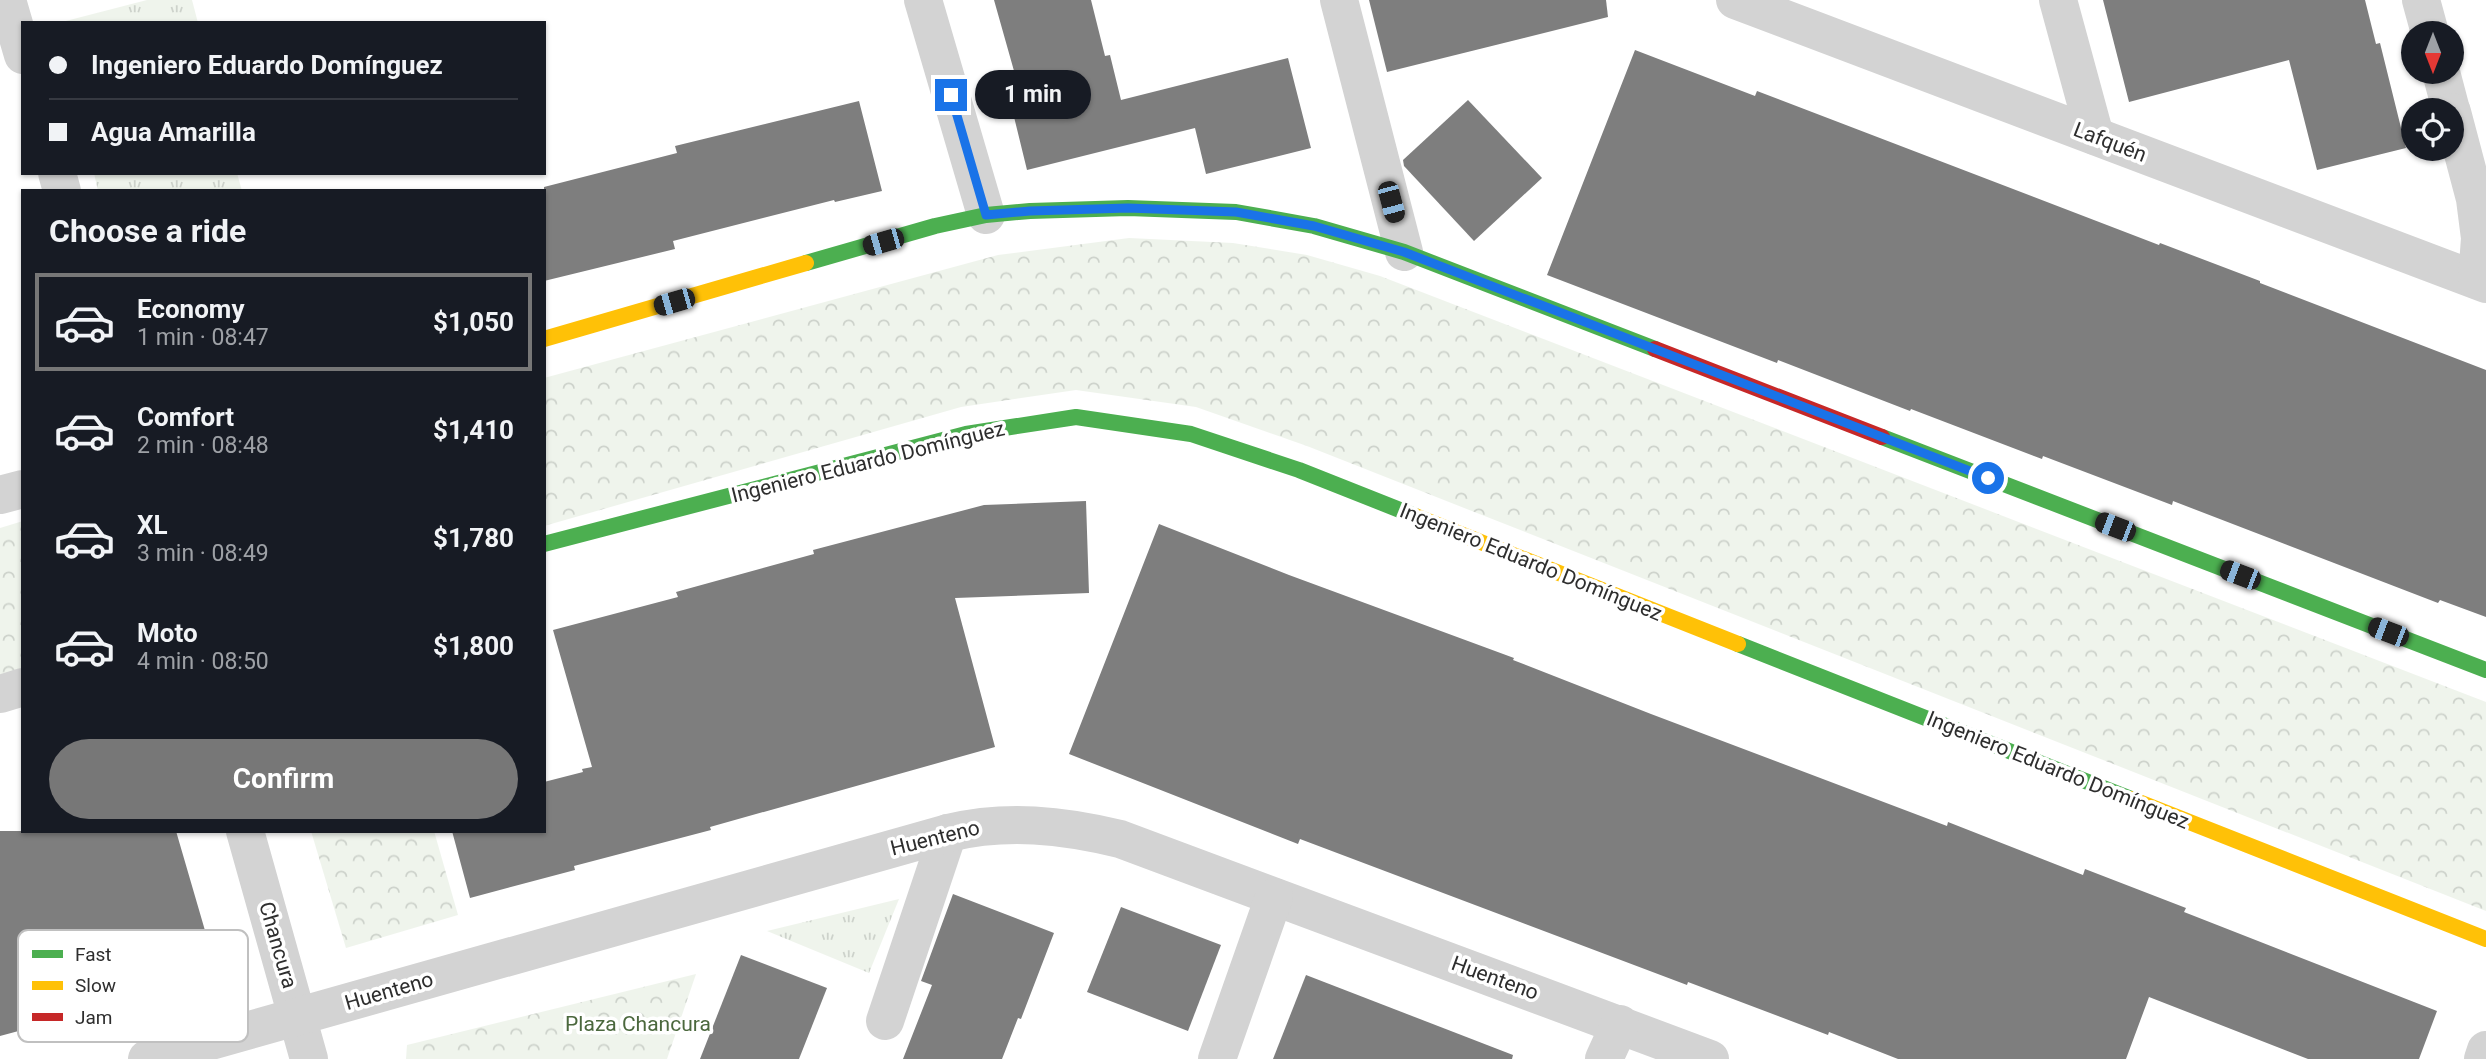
<!DOCTYPE html>
<html lang="en">
<head>
<meta charset="utf-8">
<style>
  body { margin:0; font-family:Roboto,sans-serif; background:#242831; color:#f1f3f6; height:100vh; display:flex; flex-direction:column; font-size:26px; white-space:nowrap }
  * { box-sizing:border-box; margin:0 }
  p { font-size:23px; color:#9ea1a6 }
  .icon { flex:none; width:38px; height:38px; fill:none; stroke:currentColor; stroke-width:2; stroke-linecap:round; stroke-linejoin:round }
  .map { position:relative; flex:1; overflow:hidden }
  .drawer { position:absolute; left:21px; top:189px; width:525px; height:644px; display:flex; flex-direction:column; background:#171b24; border-radius:0px; box-shadow:0 2px 5px #0004 }
  .drawer>* { flex:none }
  .banner { position:absolute; left:21px; top:21px; width:525px; height:154px; border-radius:0px; box-shadow:0 2px 5px #0004; display:grid; align-content:center; height:154px; padding:0 28px; background:#171b24 }
  .needle { width:46px; rotate:180deg }
  .tools { position:absolute; left:2401px; top:21px; display:grid; gap:14px }
  .tools a { display:grid; place-items:center; width:63px; height:63px; border-radius:50%; background:#171b24; box-shadow:0 2px 5px #0004; font-size:35px }
  .end { position:absolute; width:32px; height:32px; margin:-16px; border:9px solid #1a73e8; background:#fff; box-shadow:0 0 0 4px #fff }
  .from { border-radius:50% }
  .bubble { position:absolute; height:49px; border-radius:24px; background:#171b24; box-shadow:0 2px 5px #0004; font-size:23px; font-weight:700; line-height:49px; text-align:center }
  .car { position:absolute; width:21px; height:42px; margin:-21px -10px; border-radius:9px; box-shadow:0 0 5px 2px #0007; background:linear-gradient(#222 24%,#8ab4d8 0 40%,#222 0 76%,#8ab4d8 0 86%,#222 0) }
  .banner b { display:flex; align-items:center; gap:24px; height:66px; font-size:26px }
  .banner b+b { border-top:2px solid #363941 }
  .banner i { width:18px; height:18px; background:#f1f3f6 }
  ul { padding:0; list-style:none }
  li { display:flex; align-items:center; gap:21px; height:98px; margin:0 14px 10px; padding:0 14px; border:4px solid transparent; border-radius:0px }
  li div { flex:1 }
  li b { display:block; font-size:26px }
  li em { font-style:normal; font-weight:700 }
  li.selected { border-color:#777 }
  li>.icon { width:63px; height:63px; stroke-width:1.5 }
  h2 { padding:0 28px; font-size:32px; line-height:84px }
  .button { display:flex; gap:14px; margin-top:auto; padding:14px 28px }
  .button a { flex:1; height:80px; border-radius:42px; background:#777; color:#fff; font-size:28px; font-weight:700; line-height:80px; text-align:center }
  .map>svg:first-child { display:block }
</style>
</head>
<body>
<div class="map">
<svg width="2486" height="1059" viewBox="0 0 2486 1059">
  <defs>
    <pattern id="grass-tufts" width="24" height="20" patternUnits="userSpaceOnUse" patternTransform="scale(1.75)"><rect width="24" height="20" fill="#eff4ec"/><path d="M3 7l-1-3M5 7V3M7 7l1-3M15 17l-1-3M17 17v-4M19 17l1-3" fill="none" stroke="#cdd2cb"/></pattern>
    <pattern id="park-crowns" width="20" height="18" patternUnits="userSpaceOnUse" patternTransform="scale(1.75)"><rect width="20" height="18" fill="#eff4ec"/><path d="M2 6a3 3 0 1 1 6 0M12 15a3 3 0 1 1 6 0" fill="none" stroke="#cdd2cb"/></pattern>
  </defs>
  <rect width="100%" height="100%" fill="#fff"/>
  <g fill="url(#grass-tufts)">
    <path d="M 147,0 L 192,0 L 198,23 L 58,23 Z"/>
    <path d="M 94,173 L 237,173 L 242,191 L 98,191 Z"/>
    <path d="M 899,899 L 869,973 L 767,931 Z"/>
  </g>
  <g fill="url(#park-crowns)">
    <path d="M 1129,238 L 1233,243 L 1307,255 L 1380,276 L 2486,702 L 2486,911 L 1307,446 L 1196,407 L 1076,390 L 961,407 L 544,526 L 544,378 L 998,255 Z"/>
    <path d="M 23,521 L 23,675 L 0,682 L 0,528 Z"/>
    <path d="M 311,831 L 434,831 L 458,915 L 346,948 Z"/>
    <path d="M 696,974 L 667,1059 L 406,1059 L 407,1045 Z"/>
  </g>
  <g fill="#7e7e7e">
    <path d="M 994,0 L 1091,0 L 1105,56 L 1110,55 L 1121,100 L 1288,58 L 1311,148 L 1206,174 L 1195,128 L 1027,170 L 1005,80 L 1016,78 Z"/>
    <path d="M 1369,0 L 1606,0 L 1608,17 L 1387,72 Z"/>
    <path d="M 2103,0 L 2365,0 L 2376,44 L 2380,43 L 2406,148 L 2317,170 L 2289,60 L 2129,102 Z"/>
    <path d="M 1635,50 L 1755,96 L 1757,91 L 2159,245 L 2160,243 L 2260,281 L 2260,283 L 2486,370 L 2486,617 L 2440,600 L 2438,603 L 2173,501 L 2172,505 L 2043,456 L 2042,459 L 1911,409 L 1910,411 L 1778,360 L 1777,363 L 1547,275 Z"/>
    <path d="M 1468,100 L 1542,178 L 1474,241 L 1404,166 L 1403,160 Z"/>
    <path d="M 859,101 L 882,191 L 835,202 L 834,200 L 673,241 L 675,249 L 544,281 L 544,187 L 677,153 L 675,146 Z"/>
    <path d="M 1086,501 L 1089,593 L 955,598 L 995,747 L 710,827 L 711,830 L 574,866 L 575,870 L 470,898 L 452,831 L 544,831 L 544,782 L 583,772 L 582,769 L 592,767 L 553,630 L 678,597 L 676,592 L 814,554 L 813,550 L 984,505 Z"/>
    <path d="M 1159,524 L 1289,575 L 1514,658 L 1513,660 L 1651,714 L 1947,826 L 1948,822 L 2083,875 L 2085,869 L 2186,908 L 2184,912 L 2437,1011 L 2419,1059 L 2308,1059 L 2149,997 L 2126,1059 L 1898,1059 L 1829,1032 L 1828,1035 L 1688,982 L 1687,985 L 1300,839 L 1298,844 L 1069,754 Z"/>
    <path d="M 0,831 L 176,831 L 220,982 L 132,1008 L 130,1001 L 0,1036 Z"/>
    <path d="M 953,894 L 1054,933 L 1021,1019 L 1018,1018 L 1002,1059 L 903,1059 L 932,985 L 921,981 Z"/>
    <path d="M 1121,907 L 1221,945 L 1188,1031 L 1087,992 Z"/>
    <path d="M 741,955 L 827,988 L 799,1059 L 700,1059 Z"/>
    <path d="M 1306,975 L 1513,1055 L 1512,1059 L 1273,1059 Z"/>
  </g>
  <g fill="none" stroke-linecap="round" stroke-linejoin="round">
    <g stroke="#d3d3d3" stroke-width="38">
      <path d="M 7,0 L 23,55"/>
      <path d="M 923,0 L 986,215"/>
      <path d="M 1339,0 L 1404,252"/>
      <path d="M 1735,0 L 2486,284"/>
      <path d="M 2058,0 L 2095,136"/>
      <path d="M 2421,0 L 2430,33"/>
      <path d="M 2441,72 L 2451,110"/>
      <path d="M 2452,112 L 2475,199 L 2480,238 L 2477,280"/>
      <path d="M 57,173 L 62,191"/>
      <path d="M 0,495 L 23,489"/>
      <path d="M 0,694 L 23,687"/>
      <path d="M 245,831 L 309,1059"/>
      <path d="M 885,1021 L 948,833"/>
      <path d="M 147,1059 L 948,833 C 1007,819 1062,825 1120,839 L 1710,1059"/>
      <path d="M 1217,1059 L 1274,897"/>
      <path d="M 1604,1059 L 1620,1024"/>
      <path d="M 2483,1059 L 2486,1050"/>
    </g>
    <g stroke="#4caf50" stroke-width="16">
      <path d="M 806,263 L 935,226 L 986,215 L 1030,211 L 1128,208 L 1236,212 L 1314,226 L 1404,252 L 1655,349"/>
      <path d="M 1882,437 L 2486,670"/>
      <path d="M 544,544 L 966,434 L 1076,417 L 1191,434 L 1299,470 L 1415,516"/>
      <path d="M 1738,644 L 2131,799"/>
    </g>
    <g stroke="#ffc107" stroke-width="16">
      <path d="M 544,339 L 806,263"/>
      <path d="M 1415,516 L 1738,644"/>
      <path d="M 2131,799 L 2486,939"/>
    </g>
    <path stroke="#c62828" stroke-width="16" d="M 1655,349 L 1882,437"/>
  </g>
  <g fill="none" stroke-linecap="round" stroke-linejoin="round">
    <path stroke="#1a73e8" stroke-width="9" d="M 951,95 L 986,215 L 1030,211 L 1128,208 L 1236,212 L 1314,226 L 1404,252 L 1988,478"/>
  </g>
  <g text-anchor="middle" stroke-width="7" stroke-linejoin="round" paint-order="stroke">
    <g font-size="21" fill="#2e2e2e" stroke="#fff">
      <text transform="translate(2110 142) rotate(21)" y="7">Lafquén</text>
      <text transform="translate(868 462) rotate(-14)" y="7">Ingeniero Eduardo Domínguez</text>
      <text transform="translate(1531 562) rotate(22)" y="7">Ingeniero Eduardo Domínguez</text>
      <text transform="translate(2058 770) rotate(22)" y="7">Ingeniero Eduardo Domínguez</text>
      <text transform="translate(935 838) rotate(-14)" y="7">Huenteno</text>
      <text transform="translate(278 945) rotate(74)" y="7">Chancura</text>
      <text transform="translate(1495 978) rotate(20)" y="7">Huenteno</text>
      <text transform="translate(389 991) rotate(-16)" y="7">Huenteno</text>
    </g>
    <g font-size="21" fill="#4b683d" stroke="#fff">
      <text x="638" y="1031">Plaza Chancura</text>
    </g>
  </g>
  <rect x="18" y="930" width="230" height="112" rx="10" fill="#fff" stroke="#c0c0c0" stroke-width="2"/>
  <rect x="32" y="950" width="31" height="8" fill="#4caf50"/>
  <rect x="32" y="981" width="31" height="9" fill="#ffc107"/>
  <rect x="32" y="1013" width="31" height="8" fill="#c62828"/>
  <g font-size="19" fill="#2e2e2e">
    <text x="75" y="961">Fast</text>
    <text x="75" y="992">Slow</text>
    <text x="75" y="1024">Jam</text>
  </g>
</svg>
<div class="tools">
<a><svg class="needle" viewBox="-14 -14 28 28"><path d="M0-13l5 13h-10z" fill="#e53935"/><path d="M0 13l5-13h-10z" fill="#9ea1a6"/></svg></a>
<a><svg class="icon" aria-label="locate" viewBox="0 0 24 24"><circle cx="12" cy="12" r="6"/><path d="M12 2v4M12 18v4M2 12h4M18 12h4"/></svg></a>
</div>
<i class="end from" style="left:1988px;top:478px"></i>
<i class="end" style="left:951px;top:95px"></i>
<div class="bubble" style="left:975px;top:70px;width:116px">1 min</div>
<i class="car" style="left:1391px;top:202px;rotate:165deg"></i>
<i class="car" style="left:883px;top:242px;rotate:254deg"></i>
<i class="car" style="left:674px;top:302px;rotate:254deg"></i>
<i class="car" style="left:2115px;top:527px;rotate:291deg"></i>
<i class="car" style="left:2240px;top:575px;rotate:291deg"></i>
<i class="car" style="left:2388px;top:632px;rotate:291deg"></i>
<div class="banner">
<b><i class="from"></i>Ingeniero Eduardo Domínguez</b>
<b><i></i>Agua Amarilla</b>
</div>
<section class="drawer">
<h2>Choose a ride</h2>
<ul>
<li class="selected"><svg class="icon" aria-label="car" viewBox="0 0 24 24"><path d="M5 17H2v-5l4-1 3-4h7l3 4 3 1v5h-3M9 17h6M6 11h13"/><circle cx="7" cy="17" r="2"/><circle cx="17" cy="17" r="2"/></svg><div><b>Economy</b><p>1 min · 08:47</p></div><em>$1,050</em></li>
<li><svg class="icon" aria-label="car" viewBox="0 0 24 24"><path d="M5 17H2v-5l4-1 3-4h7l3 4 3 1v5h-3M9 17h6M6 11h13"/><circle cx="7" cy="17" r="2"/><circle cx="17" cy="17" r="2"/></svg><div><b>Comfort</b><p>2 min · 08:48</p></div><em>$1,410</em></li>
<li><svg class="icon" aria-label="car" viewBox="0 0 24 24"><path d="M5 17H2v-5l4-1 3-4h7l3 4 3 1v5h-3M9 17h6M6 11h13"/><circle cx="7" cy="17" r="2"/><circle cx="17" cy="17" r="2"/></svg><div><b>XL</b><p>3 min · 08:49</p></div><em>$1,780</em></li>
<li><svg class="icon" aria-label="car" viewBox="0 0 24 24"><path d="M5 17H2v-5l4-1 3-4h7l3 4 3 1v5h-3M9 17h6M6 11h13"/><circle cx="7" cy="17" r="2"/><circle cx="17" cy="17" r="2"/></svg><div><b>Moto</b><p>4 min · 08:50</p></div><em>$1,800</em></li>
</ul>
<div class="button"><a>Confirm</a></div>
</section>
</div>
</body>
</html>
